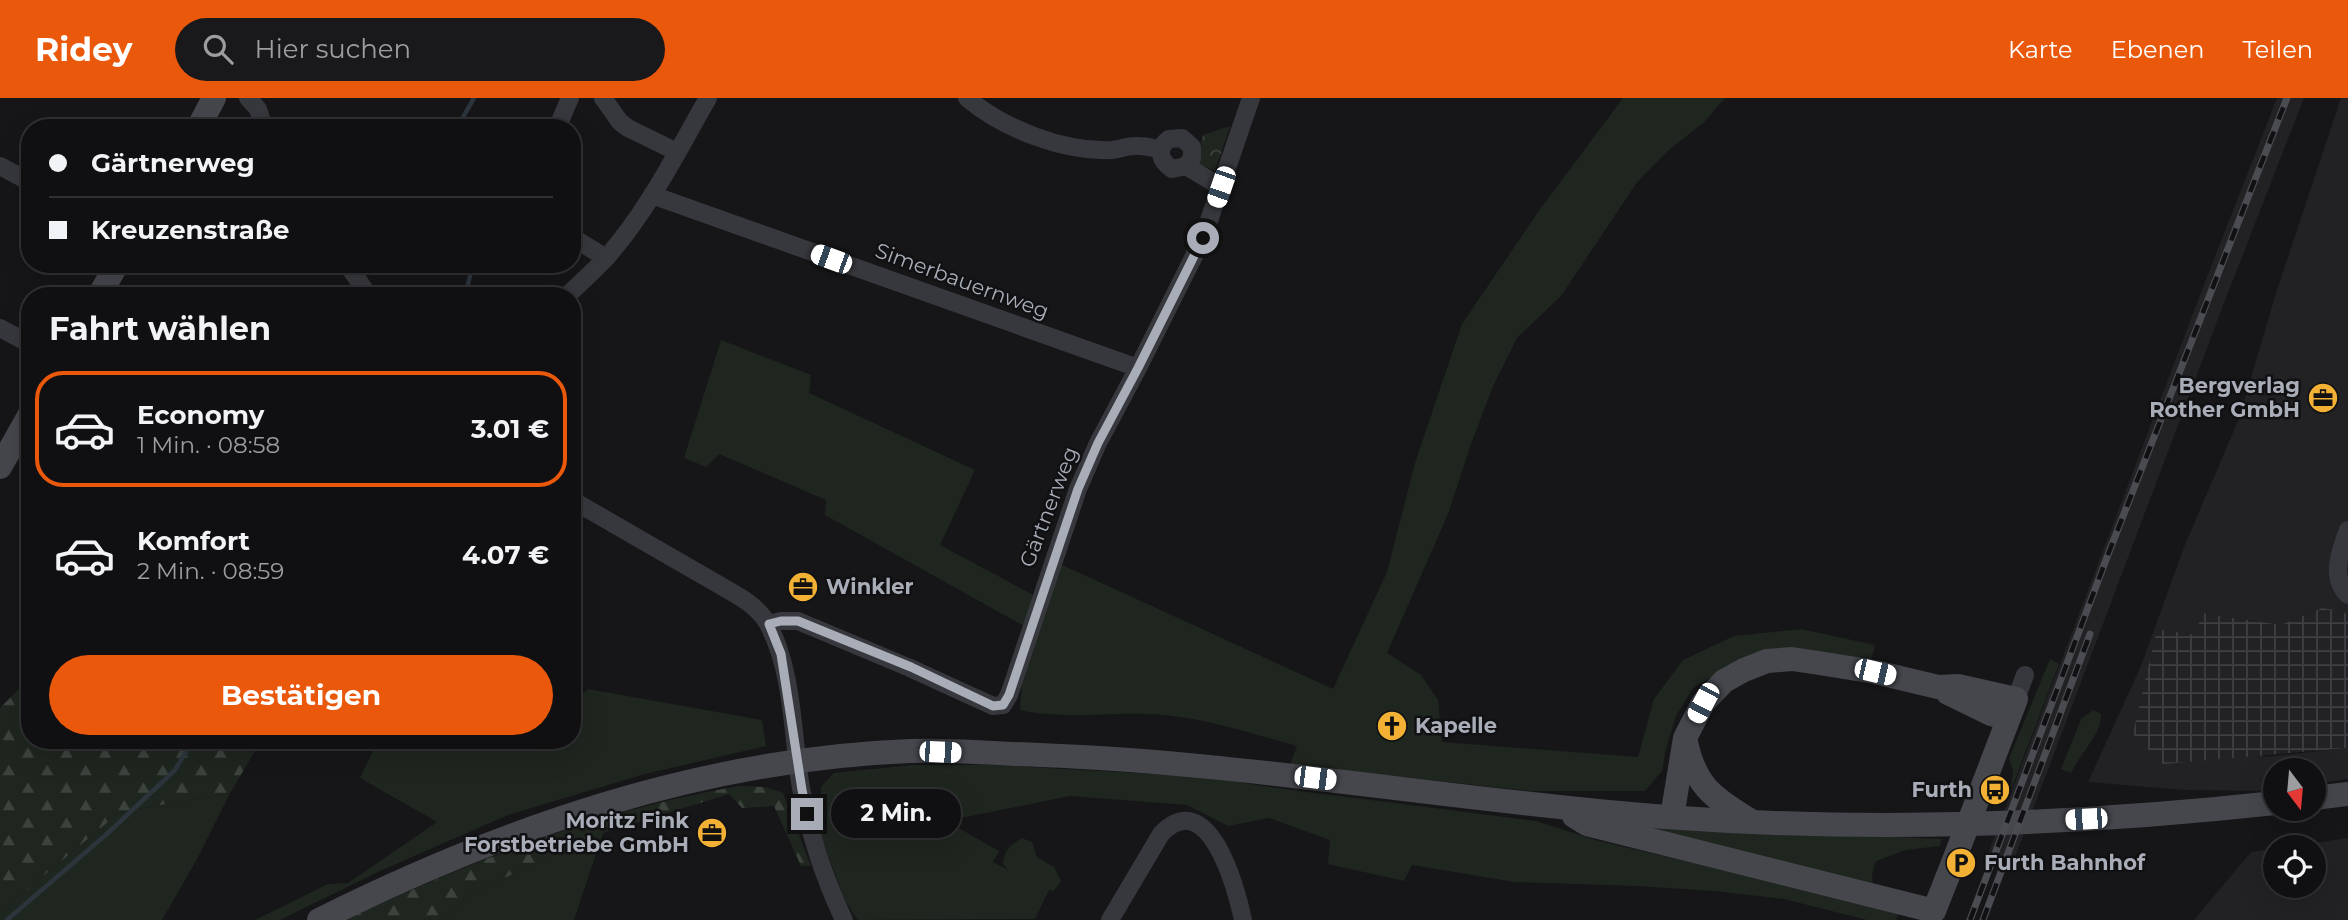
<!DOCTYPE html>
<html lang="de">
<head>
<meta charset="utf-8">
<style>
  body { margin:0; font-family:Montserrat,sans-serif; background:#19191b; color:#f1f3f6; height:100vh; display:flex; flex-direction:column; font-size:26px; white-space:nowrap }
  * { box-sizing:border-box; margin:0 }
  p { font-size:23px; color:#9c9d9f }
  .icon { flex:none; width:38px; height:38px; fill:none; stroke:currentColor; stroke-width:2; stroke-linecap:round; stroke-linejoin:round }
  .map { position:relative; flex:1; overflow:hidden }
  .panel { position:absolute; left:21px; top:189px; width:560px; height:462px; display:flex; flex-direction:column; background:#101012; border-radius:28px; box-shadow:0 7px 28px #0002,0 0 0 2px #303032 }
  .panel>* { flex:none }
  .top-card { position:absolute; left:21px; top:21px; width:560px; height:154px; border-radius:28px; box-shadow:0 7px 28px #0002,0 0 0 2px #303032; display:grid; align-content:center; height:154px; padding:0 28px; background:#101012 }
  .needle { width:46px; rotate:164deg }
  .tools { position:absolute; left:2263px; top:660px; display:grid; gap:14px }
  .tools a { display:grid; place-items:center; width:63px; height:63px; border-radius:50%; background:#101012; box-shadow:0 7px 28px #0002,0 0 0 2px #303032; font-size:35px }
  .end { position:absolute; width:32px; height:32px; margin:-16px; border:9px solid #a8adb8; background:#111; box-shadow:0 0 0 4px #111 }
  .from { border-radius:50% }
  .bubble { position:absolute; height:49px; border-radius:24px; background:#101012; box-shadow:0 7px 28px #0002,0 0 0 2px #303032; font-size:23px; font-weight:700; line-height:49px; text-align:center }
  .car { position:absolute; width:21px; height:42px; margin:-21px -10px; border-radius:9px; box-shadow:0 0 5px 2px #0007; background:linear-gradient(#fff 24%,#345 0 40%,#fff 0 76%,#345 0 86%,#fff 0) }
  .top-card b { display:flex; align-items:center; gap:24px; height:66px; font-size:26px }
  .top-card b+b { border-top:2px solid #303032 }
  .top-card i { width:18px; height:18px; background:#f1f3f6 }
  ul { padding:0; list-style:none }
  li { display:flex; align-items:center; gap:21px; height:116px; margin:0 14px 10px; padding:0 14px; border:4px solid transparent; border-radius:28px }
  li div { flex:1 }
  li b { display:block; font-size:26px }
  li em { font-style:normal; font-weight:700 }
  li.current { border-color:#ea580c }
  li>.icon { width:63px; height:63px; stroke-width:1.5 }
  h2 { padding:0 28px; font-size:32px; line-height:84px }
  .action { display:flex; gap:14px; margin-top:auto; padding:14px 28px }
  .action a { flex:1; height:80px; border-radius:42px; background:#ea580c; color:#fff; font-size:28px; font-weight:700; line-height:80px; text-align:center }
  header { display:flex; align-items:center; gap:42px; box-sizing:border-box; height:98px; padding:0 35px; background:#ea580c; color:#fff }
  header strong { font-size:33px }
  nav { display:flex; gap:38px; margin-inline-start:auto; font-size:24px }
  .search { width:490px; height:63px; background:#19191b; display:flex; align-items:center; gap:18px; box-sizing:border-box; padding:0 24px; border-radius:38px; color:#9c9d9f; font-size:26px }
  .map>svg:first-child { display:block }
</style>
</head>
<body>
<header>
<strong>Ridey</strong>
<div class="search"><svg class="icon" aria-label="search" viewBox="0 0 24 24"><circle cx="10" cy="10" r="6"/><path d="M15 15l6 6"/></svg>Hier suchen</div>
<nav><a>Karte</a><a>Ebenen</a><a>Teilen</a></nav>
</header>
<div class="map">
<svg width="2348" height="822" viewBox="0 0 2348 822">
  <defs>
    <pattern id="industrial-grid" width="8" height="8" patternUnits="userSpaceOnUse" patternTransform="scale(1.75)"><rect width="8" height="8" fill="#222225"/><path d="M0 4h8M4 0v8" fill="none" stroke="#3f3f43"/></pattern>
    <pattern id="forest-firs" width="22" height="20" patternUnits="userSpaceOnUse" patternTransform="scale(1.75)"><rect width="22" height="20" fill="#1e261f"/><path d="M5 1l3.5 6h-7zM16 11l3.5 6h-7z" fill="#3c433d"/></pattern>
    <pattern id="park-crowns" width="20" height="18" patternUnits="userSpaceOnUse" patternTransform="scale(1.75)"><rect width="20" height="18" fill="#1e261f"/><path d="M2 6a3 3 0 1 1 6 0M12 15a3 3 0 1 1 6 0" fill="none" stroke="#3c433d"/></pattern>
  </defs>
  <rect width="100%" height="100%" fill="#161618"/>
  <g fill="#222225">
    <path d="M 2277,0 L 2304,0 L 2224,205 L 2014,762 L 1983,769 L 2200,197 Z"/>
    <path d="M 2341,0 L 2348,0 L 2348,517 L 2342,513 L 2322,510 L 2283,526 L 2274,526 L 2202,515 L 2264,659 L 2348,650 L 2348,681 L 2314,686 L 2314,672 L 2275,672 L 2275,692 L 2272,693 L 2184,692 L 2088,684 L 2141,568 L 2184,449 L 2238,323 L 2277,192 Z"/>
    <path d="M 2348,740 L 2348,822 L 2194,822 L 2251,754 L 2275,751 L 2275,788 L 2314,788 L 2314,749 L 2287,749 Z"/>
  </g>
  <path fill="url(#industrial-grid)" d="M 2322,510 L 2342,513 L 2348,517 L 2348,650 L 2163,666 L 2133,636 L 2157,531 L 2195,537 L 2202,515 L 2274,526 L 2283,526 Z"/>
  <g fill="#1e261f">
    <path d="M 1623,0 L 1725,0 L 1704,24 L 1669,52 L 1638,83 L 1561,198 L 1517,240 L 1494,286 L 1472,343 L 1448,416 L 1387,555 L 1421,577 L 1438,602 L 1442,644 L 1638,659 L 1654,601 L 1683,562 L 1734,538 L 1801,531 L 1875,547 L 1870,566 L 1724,572 L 1693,590 L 1676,618 L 1666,651 L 1662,673 L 1645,693 L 1530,693 L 1290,667 L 1297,648 C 1249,635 1200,618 1149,616 C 1105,614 1063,622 1020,612 L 1022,582 L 1060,466 L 1333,591 L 1387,474 L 1415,365 L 1462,226 L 1538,114 Z"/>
    <path d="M 721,242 L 811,277 L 809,295 L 975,372 L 940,447 L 1035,498 L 1024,528 L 825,417 L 826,402 L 719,356 L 706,369 L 684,360 Z"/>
    <path d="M 2050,561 L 2059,566 L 2011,692 L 2013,672 L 2009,660 Z"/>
    <path d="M 588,591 L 762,622 L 766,648 L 645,676 L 508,717 L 380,773 L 280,822 L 255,822 L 328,786 L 348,785 L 437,724 L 360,680 L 378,642 L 572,642 L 572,606 Z"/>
    <path d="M 2093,612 L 2101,616 C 2101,638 2080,655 2071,675 L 2061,671 L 2081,621 Z"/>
    <path d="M 913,667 L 994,667 L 1207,679 L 1277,690 L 1536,723 L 1599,743 L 1899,813 L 1896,822 L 1867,822 L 1784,801 L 1714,793 L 1637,788 L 1514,784 L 1412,767 L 1404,783 L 1328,766 L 1330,742 L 1269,720 L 1228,728 L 1187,707 L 1070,698 L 946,723 L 999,753 L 993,764 L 1008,772 L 1003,766 C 1004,752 1010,747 1022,740 L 1032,744 L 1037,759 L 1054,769 L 1061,783 L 1054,793 L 1049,792 L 1035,821 L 858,822 L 845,803 L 821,738 L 819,721 L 821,689 L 834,675 Z"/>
    <path d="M 230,695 L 196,763 L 162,822 L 0,822 L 0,814 L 120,714 Z"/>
    <path d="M 1619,727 L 1942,741 L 1940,748 L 1906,752 L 1876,763 L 1872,776 L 1873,789 Z"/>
    <path d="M 603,735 L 574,822 L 441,822 L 478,792 Z"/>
  </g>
  <g fill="url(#forest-firs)">
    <path d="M 30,580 L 30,642 L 249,642 L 258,648 L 230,695 L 120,714 L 0,814 L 0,610 Z"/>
    <path d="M 739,688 L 765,689 L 783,695 L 811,768 L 801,768 L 774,708 L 742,710 L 729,696 L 603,735 L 478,792 L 441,822 L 345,822 C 470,764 602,711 739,688 Z"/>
  </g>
  <path fill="url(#park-crowns)" d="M 1230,28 L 1215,73 L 1196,64 L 1203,37 Z"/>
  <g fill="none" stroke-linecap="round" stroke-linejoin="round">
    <g stroke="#2c353c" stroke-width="4.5">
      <path d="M 457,30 L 474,0"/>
      <path d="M 465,198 L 473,166"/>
      <path d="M 7,822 L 108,735 L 175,672 L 193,642"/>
    </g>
    <g stroke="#37383d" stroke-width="18">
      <path d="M 248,0 L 258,11 L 264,30"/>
      <path d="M 603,0 L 620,24 L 628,30 L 677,54"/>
      <path d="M 967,0 C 1004,31 1063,54 1112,52 C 1121,51 1130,47 1139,48 C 1146,48 1154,50 1161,52"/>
      <path d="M 557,30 L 570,0"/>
      <path d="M 0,68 L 30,84"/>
      <path d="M 1186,68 L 1192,60 L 1192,49 L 1182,40 L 1169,41 C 1156,51 1160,63 1172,71 L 1186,68 L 1221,89"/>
      <path d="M 652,97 L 1138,270"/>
      <path d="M 572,139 L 606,160"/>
      <path d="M 347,166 L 369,198"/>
      <path d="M 567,198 C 580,185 594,173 606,160 C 648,113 677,54 708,0"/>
      <path d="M 0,230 L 30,246"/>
      <path d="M 572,402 L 735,496 C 749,504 762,514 769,528 C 794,577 792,638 801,690 C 810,737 824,780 844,822"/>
      <path d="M 2348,432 C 2340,453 2330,480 2348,497"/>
      <path d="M 769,526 L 781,523 L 798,523 L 910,570 L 993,608 L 1003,607 L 1009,597 L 1078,391 L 1098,345 L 1138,270 L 1203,140 L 1251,0"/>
      <path d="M 2016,601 L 2025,577"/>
      <path d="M 1110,822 L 1161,736 C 1208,687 1236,788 1243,822"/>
    </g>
    <g stroke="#45474d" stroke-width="24">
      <path d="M 198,30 L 214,0"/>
      <path d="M 99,198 L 117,166"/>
      <path d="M 0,369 L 30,316"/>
      <path d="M 1948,595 L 1991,616 L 2008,621"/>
      <path d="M 1686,644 C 1695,687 1712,699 1748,721"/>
      <path d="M 2314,700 L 2348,696"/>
      <path d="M 1574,718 L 1587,726 L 1934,813 L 1947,780"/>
      <path d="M 1672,719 L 1685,640 L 1703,605 L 1724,583 L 1744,572 L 1767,563 L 1792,561 L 1819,565 L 1875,574 L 1938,589 L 1958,588 L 2016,601 L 1984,685"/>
      <path d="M 319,822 C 503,730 702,661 910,653 C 953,651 997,656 1040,657 C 1250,665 1457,703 1666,719 C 1869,734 2073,727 2275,705"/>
    </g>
    <g stroke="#4a4c52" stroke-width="7">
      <g id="rail">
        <path d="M 1970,822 L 2109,454 L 2287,0"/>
        <path d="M 1983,822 L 2090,536"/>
      </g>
    </g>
    <use href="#rail" stroke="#111113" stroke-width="4.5" stroke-dasharray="13" stroke-linecap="butt"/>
    <path stroke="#45474d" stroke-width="24" d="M 1947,780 L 1984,685"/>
  </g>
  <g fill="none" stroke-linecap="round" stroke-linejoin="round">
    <path stroke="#a8adb8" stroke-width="9" d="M 807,716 L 802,692 L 781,556 L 769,526 L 781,523 L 798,523 L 911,569 L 993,608 L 1003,607 L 1009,597 L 1078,391 L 1098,345 L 1138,270 L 1203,140"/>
  </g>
  <defs>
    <g id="office-disc" transform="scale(1.575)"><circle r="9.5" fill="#f2b134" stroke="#111113"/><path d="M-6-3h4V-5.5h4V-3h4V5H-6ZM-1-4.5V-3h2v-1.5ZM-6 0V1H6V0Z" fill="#111"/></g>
    <g id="church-disc" transform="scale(1.575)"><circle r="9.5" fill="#f2b134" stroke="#111113"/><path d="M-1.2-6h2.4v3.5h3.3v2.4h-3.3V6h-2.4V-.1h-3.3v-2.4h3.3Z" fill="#111"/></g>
    <g id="bus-disc" transform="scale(1.575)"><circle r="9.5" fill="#f2b134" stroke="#111113"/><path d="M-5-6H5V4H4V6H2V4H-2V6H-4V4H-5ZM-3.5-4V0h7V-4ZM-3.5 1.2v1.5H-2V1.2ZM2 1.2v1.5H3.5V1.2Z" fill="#111"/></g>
    <g id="parking-disc" transform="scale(1.575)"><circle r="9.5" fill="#f2b134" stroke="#111113"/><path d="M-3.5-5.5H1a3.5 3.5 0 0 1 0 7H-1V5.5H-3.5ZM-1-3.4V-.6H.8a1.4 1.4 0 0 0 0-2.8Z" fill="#111"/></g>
  </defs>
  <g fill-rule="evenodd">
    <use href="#office-disc" x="2323" y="300"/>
    <use href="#office-disc" x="803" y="489"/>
    <use href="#church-disc" x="1392" y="628"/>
    <use href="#bus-disc" x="1995" y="692"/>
    <use href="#office-disc" x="712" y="735"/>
    <use href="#parking-disc" x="1961" y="765"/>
  </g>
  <g text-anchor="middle" stroke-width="5" stroke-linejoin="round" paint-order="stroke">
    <g font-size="21" fill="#a8adb8" stroke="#111113">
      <text transform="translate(962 183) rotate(20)" y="7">Simerbauernweg</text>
      <text transform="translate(1049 409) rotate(-69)" y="7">Gärtnerweg</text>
    </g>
    <g font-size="21" font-weight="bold" fill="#a8adb8" stroke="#111113" text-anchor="end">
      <text x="2300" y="295">Bergverlag<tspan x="2300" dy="24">Rother GmbH</tspan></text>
      <text x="826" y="496" text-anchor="start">Winkler</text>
      <text x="1415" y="635" text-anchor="start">Kapelle</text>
      <text x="1972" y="699">Furth</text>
      <text x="689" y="730">Moritz Fink<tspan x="689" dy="24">Forstbetriebe GmbH</tspan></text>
      <text x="1984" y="772" text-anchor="start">Furth Bahnhof</text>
    </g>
  </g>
</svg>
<div class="tools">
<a><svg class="needle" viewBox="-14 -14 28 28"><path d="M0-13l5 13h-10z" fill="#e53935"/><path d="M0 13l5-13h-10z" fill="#9c9d9f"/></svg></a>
<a><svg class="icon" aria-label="locate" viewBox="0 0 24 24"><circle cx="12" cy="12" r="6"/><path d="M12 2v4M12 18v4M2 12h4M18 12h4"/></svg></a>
</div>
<i class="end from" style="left:1203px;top:140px"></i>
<i class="end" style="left:807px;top:716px"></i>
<div class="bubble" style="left:831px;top:691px;width:130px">2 Min.</div>
<i class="car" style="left:1221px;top:89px;rotate:199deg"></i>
<i class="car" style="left:831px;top:161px;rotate:290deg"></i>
<i class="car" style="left:1875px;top:574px;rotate:103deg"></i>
<i class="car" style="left:1703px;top:605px;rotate:208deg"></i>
<i class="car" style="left:940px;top:654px;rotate:92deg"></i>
<i class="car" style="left:1315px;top:680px;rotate:97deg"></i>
<i class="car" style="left:2086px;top:721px;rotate:267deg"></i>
<div class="top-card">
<b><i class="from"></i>Gärtnerweg</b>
<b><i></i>Kreuzenstraße</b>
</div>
<section class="panel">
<h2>Fahrt wählen</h2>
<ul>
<li class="current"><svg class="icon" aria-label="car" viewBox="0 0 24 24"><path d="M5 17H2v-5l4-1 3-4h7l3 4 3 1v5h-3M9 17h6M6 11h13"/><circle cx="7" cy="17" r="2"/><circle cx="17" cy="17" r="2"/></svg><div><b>Economy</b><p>1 Min. · 08:58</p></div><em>3.01 €</em></li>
<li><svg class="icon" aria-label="car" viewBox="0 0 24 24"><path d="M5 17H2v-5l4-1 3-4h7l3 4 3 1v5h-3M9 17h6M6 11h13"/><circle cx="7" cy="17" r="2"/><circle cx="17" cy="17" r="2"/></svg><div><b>Komfort</b><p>2 Min. · 08:59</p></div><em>4.07 €</em></li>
</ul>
<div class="action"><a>Bestätigen</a></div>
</section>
</div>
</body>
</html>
